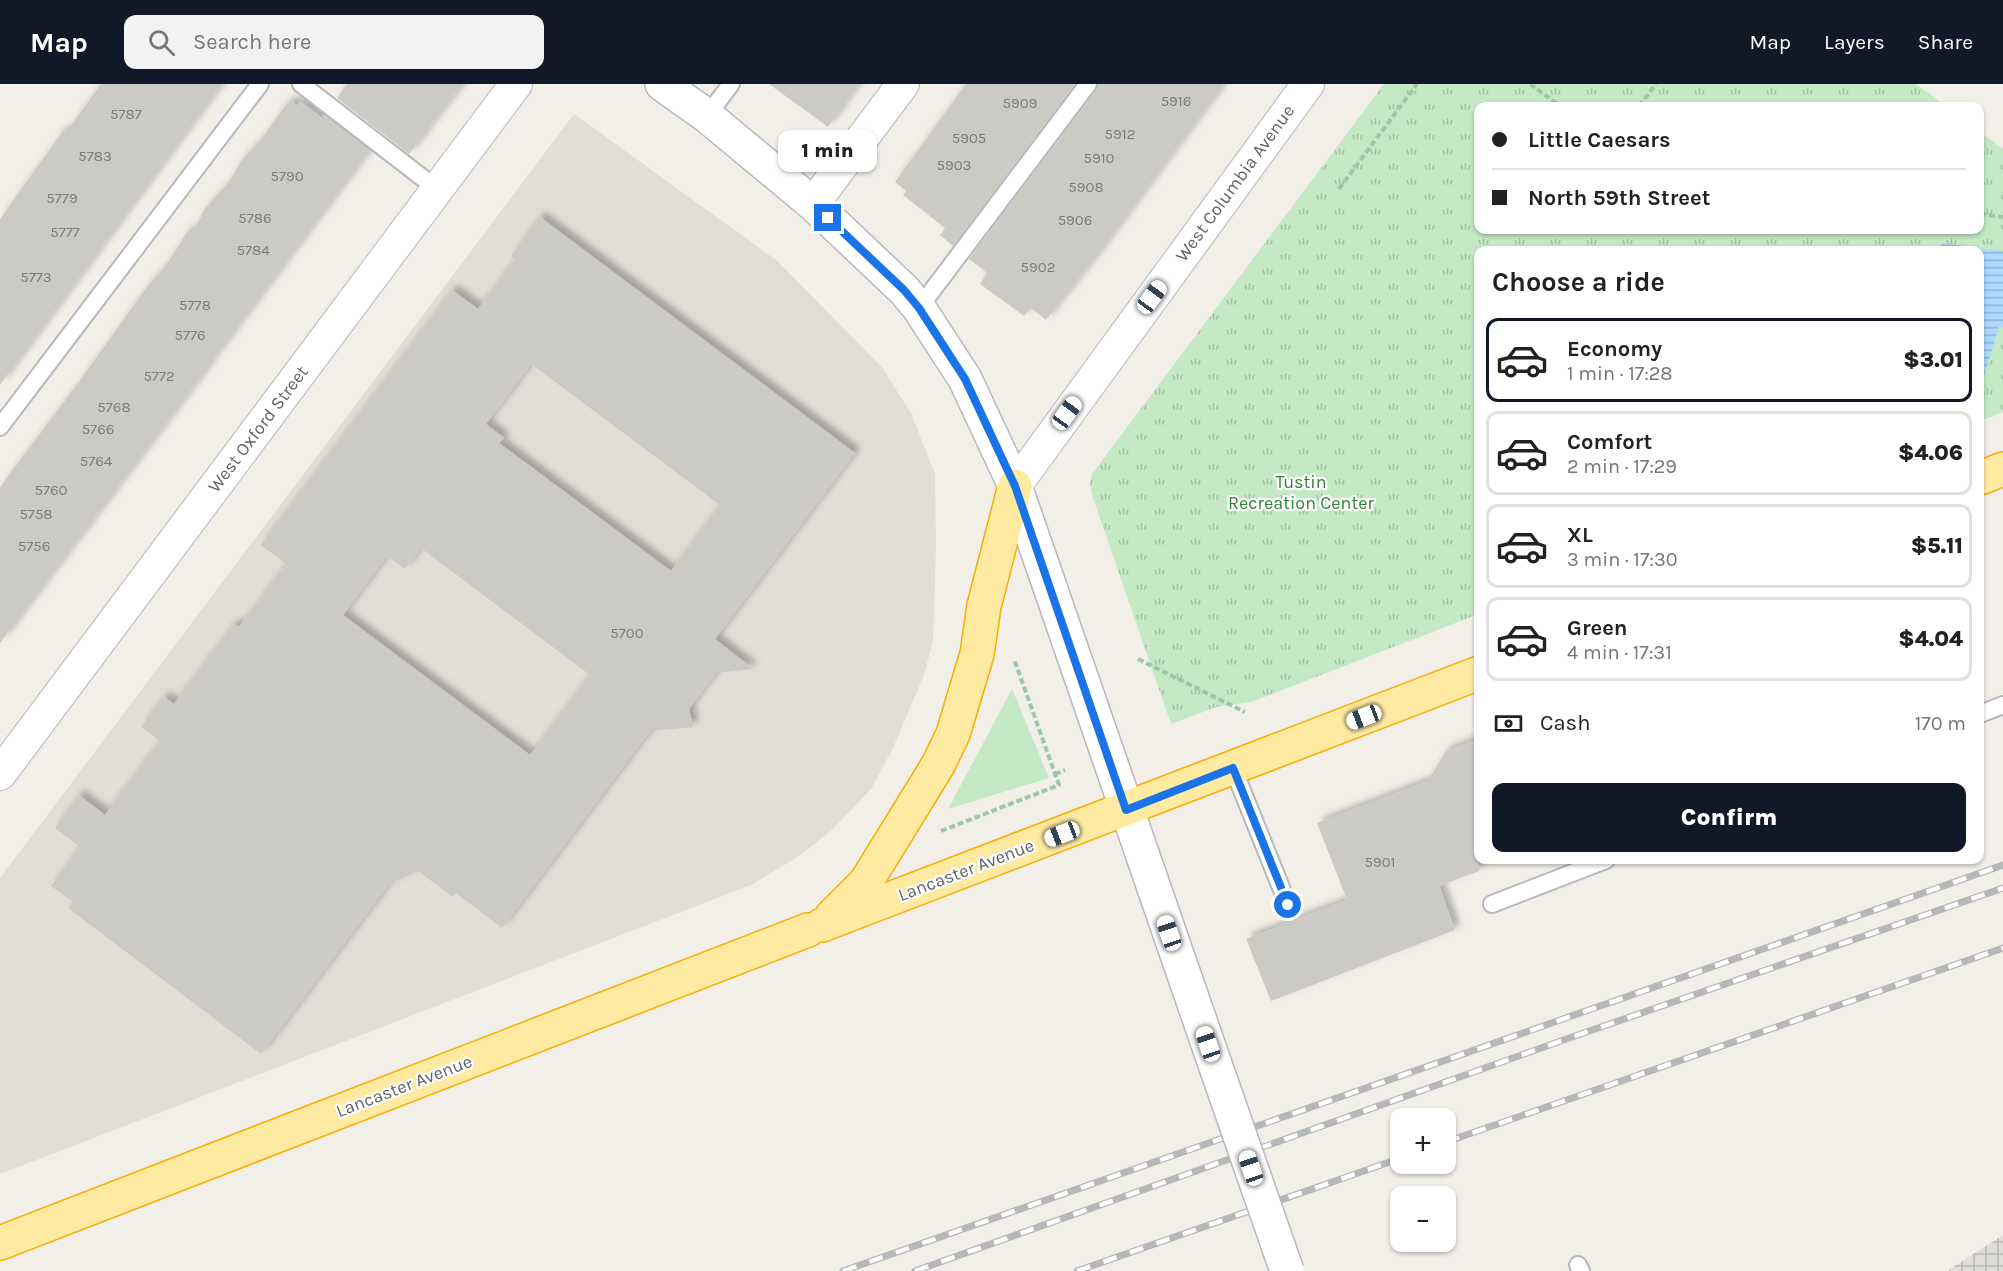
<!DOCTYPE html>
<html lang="en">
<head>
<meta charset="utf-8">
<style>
  body { margin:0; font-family:Karla,sans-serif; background:#f2f2f2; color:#222; height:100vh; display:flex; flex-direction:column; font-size:22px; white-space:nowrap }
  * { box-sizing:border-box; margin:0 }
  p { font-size:20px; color:#767676 }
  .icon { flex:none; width:33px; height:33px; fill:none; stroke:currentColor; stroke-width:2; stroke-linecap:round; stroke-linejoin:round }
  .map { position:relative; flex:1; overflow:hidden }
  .details { position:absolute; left:1474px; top:162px; width:510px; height:618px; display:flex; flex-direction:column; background:#fff; border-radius:12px; box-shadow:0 2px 4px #0004 }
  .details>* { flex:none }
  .guide { position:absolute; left:1474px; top:18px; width:510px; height:132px; border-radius:12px; box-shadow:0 2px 4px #0004; display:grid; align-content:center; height:132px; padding:0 18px; background:#fff }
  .buttons { position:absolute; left:1390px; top:1024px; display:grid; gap:12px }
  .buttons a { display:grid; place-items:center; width:66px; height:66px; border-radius:12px; background:#fff; box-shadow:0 2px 4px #0004; font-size:30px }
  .end { position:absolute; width:27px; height:27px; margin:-14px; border:8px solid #1a73e8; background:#fff; box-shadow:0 0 0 3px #fff }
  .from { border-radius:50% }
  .bubble { position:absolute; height:42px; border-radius:12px; background:#fff; box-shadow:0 2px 4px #0004; font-size:20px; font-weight:800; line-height:42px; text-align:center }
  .car { position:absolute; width:18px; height:36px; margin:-18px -9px; border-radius:8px; box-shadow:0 0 4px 2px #0007; background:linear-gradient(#fff 24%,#345 0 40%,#fff 0 76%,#345 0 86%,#fff 0) }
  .guide b { display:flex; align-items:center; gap:21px; height:57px; font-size:22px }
  .guide b+b { border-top:2px solid #e0e0e0 }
  .guide i { width:15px; height:15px; background:#222 }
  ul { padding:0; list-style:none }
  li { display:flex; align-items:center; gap:18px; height:84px; margin:0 12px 9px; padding:0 6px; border:3px solid #e0e0e0; border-radius:12px }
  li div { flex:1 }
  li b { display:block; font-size:22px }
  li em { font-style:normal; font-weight:800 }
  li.current { border-color:#111827 }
  li>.icon { width:54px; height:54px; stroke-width:1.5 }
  h2 { padding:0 18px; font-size:27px; line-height:72px }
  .pay { display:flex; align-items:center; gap:15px; height:66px; padding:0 18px; font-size:22px }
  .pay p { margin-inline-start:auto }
  .cta { display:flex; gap:12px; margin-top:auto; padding:12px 18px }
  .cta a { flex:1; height:69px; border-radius:12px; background:#111827; color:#fff; font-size:24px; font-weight:800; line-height:69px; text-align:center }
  header { display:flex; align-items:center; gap:36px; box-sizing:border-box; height:84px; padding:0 30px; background:#111827; color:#fff }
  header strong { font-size:28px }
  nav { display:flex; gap:33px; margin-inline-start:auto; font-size:21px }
  .search { width:420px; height:54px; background:#f2f2f2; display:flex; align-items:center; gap:15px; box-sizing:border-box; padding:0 21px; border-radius:12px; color:#767676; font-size:22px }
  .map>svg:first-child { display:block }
</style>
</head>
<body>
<header>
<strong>Map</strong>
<div class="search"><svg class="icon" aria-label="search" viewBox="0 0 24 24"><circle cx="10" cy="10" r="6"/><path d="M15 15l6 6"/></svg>Search here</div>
<nav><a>Map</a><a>Layers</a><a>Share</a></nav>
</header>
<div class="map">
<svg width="2003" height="1187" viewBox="0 0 2003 1187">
  <defs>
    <pattern id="industrial-grid" width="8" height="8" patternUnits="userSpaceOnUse" patternTransform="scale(1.5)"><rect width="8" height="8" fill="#e0deda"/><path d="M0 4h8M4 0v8" fill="none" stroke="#b9b8b5"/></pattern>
    <pattern id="park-tufts" width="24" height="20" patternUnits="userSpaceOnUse" patternTransform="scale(1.5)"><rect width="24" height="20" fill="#c5e8c5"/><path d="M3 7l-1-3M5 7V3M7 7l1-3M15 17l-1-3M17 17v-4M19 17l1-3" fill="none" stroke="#a3c0a4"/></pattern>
    <pattern id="water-rules" width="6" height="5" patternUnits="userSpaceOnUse" patternTransform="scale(1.5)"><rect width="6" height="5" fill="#aadaff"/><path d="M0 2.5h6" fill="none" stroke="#8eb4d2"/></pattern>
    <filter id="shadow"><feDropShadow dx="5.5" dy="-5.5" stdDeviation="3" flood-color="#0004"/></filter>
  </defs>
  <rect width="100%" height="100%" fill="#f1efe8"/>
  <path fill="url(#industrial-grid)" d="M 2003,1151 L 2003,1187 L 1947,1187 Z"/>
  <path fill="#e1ded6" d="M 574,30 L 776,176 L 881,282 L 911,329 L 935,390 L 936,463 L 933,557 L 924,591 L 893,664 L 871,705 L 832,746 L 799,772 L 751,801 L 0,1090 L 0,794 Z"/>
  <path fill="#c5e8c5" d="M 1012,605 L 1049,694 L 948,725 Z"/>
  <path fill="url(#park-tufts)" d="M 1384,0 L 1916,0 L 1946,22 L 1479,22 L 1479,146 L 1980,146 L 1980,48 L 2003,65 L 2003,328 L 1980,337 L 1980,166 L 1479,166 L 1479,530 L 1251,618 L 1216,623 L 1171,640 L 1092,411 L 1090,400 L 1092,390 Z"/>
  <path fill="url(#water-rules)" d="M 1941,159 L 2003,167 L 2003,243 L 1999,243 L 1984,292 L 1980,292 L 1980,166 L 1940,166 Z"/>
  <g fill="#cccac5" fill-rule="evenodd" filter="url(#shadow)">
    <path d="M 101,0 L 222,0 L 0,301 L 0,135 L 63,47 L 66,49 Z"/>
    <path d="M 347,0 L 463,0 L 409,70 L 337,14 Z"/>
    <path d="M 769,0 L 859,0 L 828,43 Z"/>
    <path d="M 966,0 L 1075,0 L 953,162 L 940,151 L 945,144 L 903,111 L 906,107 L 895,98 Z"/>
    <path d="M 1098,0 L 1224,0 L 1098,170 L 1046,236 L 1031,224 L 1024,232 L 980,200 L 987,189 L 969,175 L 1096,6 Z"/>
    <path d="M 291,17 L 297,22 L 300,17 L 322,34 L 324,31 L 370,66 L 203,289 L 204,289 L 0,559 L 0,403 L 79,298 L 147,203 L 165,183 L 188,147 L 193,147 L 205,125 L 229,98 L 241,77 L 260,57 L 286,21 Z"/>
    <path d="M 540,133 L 855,369 L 715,555 L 753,585 L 716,589 L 689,625 L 693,643 L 650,647 L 502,844 L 456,809 L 453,813 L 418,787 L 389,800 L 261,970 L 68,824 L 73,818 L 51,802 L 80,763 L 55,744 L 79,711 L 105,731 L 160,657 L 141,643 L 164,613 L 174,620 L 234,540 L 239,543 L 286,480 L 261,461 L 452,206 L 478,225 L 515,176 L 511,172 ZM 531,280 L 720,421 L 671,487 L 499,359 L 504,354 L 486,340 ZM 421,464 L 590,591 L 530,671 L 343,531 L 387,472 L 405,485 Z"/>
    <path d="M 1473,657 L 1479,674 L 1479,787 L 1439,802 L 1455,846 L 1271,917 L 1246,855 L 1347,816 L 1317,739 L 1428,697 L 1446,667 Z"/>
  </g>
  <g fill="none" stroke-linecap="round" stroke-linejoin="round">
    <g stroke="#b5b8bc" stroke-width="20">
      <g id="service">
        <path d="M 301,0 L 437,105"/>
        <path d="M 707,32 L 731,0"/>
        <path d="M 919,224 L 1088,0"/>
        <path d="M 0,343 L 260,0"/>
        <path d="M 1980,630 L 2003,621"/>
        <path d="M 1233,684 L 1288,821"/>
        <path d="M 1492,820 L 1606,776"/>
        <path d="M 1578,1181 L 1581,1187"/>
      </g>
    </g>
    <g stroke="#b5b8bc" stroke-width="34">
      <g id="minor">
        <path d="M 813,120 L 903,0"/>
        <path d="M 1015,402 L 1308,0"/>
        <path d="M 0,690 L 516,0"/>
      </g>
    </g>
    <g stroke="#b5b8bc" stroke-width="36">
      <path id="tertiary" d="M 662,0 L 707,32 L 813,120 L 904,206 L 919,224 L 965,295 L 1015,402 L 1208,960"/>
    </g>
    <g stroke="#f9ab00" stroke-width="36">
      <g id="trunk">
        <path d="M 1980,394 L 2003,385"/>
        <path d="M 832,832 L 866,798 L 938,681 L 953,650 L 977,570 L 984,522 L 1015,402"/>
        <path d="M 822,841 L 1479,589"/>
        <path d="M 0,1159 L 808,846"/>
      </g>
    </g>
    <g stroke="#9cc7a9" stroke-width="4" stroke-dasharray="6 3" stroke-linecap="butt">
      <path d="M 1530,0 L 1560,22"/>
      <path d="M 1584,22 L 1585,22"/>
      <path d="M 1639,22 L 1656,0"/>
      <path d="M 1339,105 L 1417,0"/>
      <path d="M 1980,130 L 2003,133"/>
      <path d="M 1138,575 L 1245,628"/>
      <path d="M 1055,690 L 1065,686"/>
      <path d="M 941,747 L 1059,701 L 1014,575"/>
    </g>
    <use href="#service" stroke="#fff" stroke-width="16"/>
    <use href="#minor" stroke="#fff" stroke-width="32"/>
    <use href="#tertiary" stroke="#fff" stroke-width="33"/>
    <use href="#trunk" stroke="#feeaa1" stroke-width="33"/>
    <g stroke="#b6b7b8" stroke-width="7">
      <g id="rail">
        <path d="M 1446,1058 L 2003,864"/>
        <path d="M 843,1187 L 2003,781"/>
        <path d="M 915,1187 L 1572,953 L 2003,804"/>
        <path d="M 1077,1187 L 1401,1074"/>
      </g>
    </g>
    <use href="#rail" stroke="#fff" stroke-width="4.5" stroke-dasharray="14" stroke-linecap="butt"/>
    <g stroke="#b5b8bc" stroke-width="36" stroke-linecap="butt">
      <path id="tertiary-bridge" d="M 1208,960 L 1287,1187"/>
    </g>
    <use href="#tertiary-bridge" stroke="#fff" stroke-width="33"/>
  </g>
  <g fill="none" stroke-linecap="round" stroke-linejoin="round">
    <path stroke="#1a73e8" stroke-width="8" d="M 828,134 L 904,206 L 919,224 L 965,295 L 1015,402 L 1126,726 L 1233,684 L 1288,821"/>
  </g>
  <g text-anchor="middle" stroke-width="4.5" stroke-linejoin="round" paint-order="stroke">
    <g font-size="15" fill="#7a7d7f">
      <text x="1176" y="22">5916</text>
      <text x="1020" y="24">5909</text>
      <text x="126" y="35">5787</text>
      <text x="1120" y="55">5912</text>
      <text x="969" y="59">5905</text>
      <text x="95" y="77">5783</text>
      <text x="1099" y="79">5910</text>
      <text x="954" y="86">5903</text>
      <text x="287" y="97">5790</text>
      <text x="1086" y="108">5908</text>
      <text x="62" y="119">5779</text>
      <text x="255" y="139">5786</text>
      <text x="1075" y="141">5906</text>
      <text x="65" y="153">5777</text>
      <text x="253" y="171">5784</text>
      <text x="1038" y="188">5902</text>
      <text x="36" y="198">5773</text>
      <text x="195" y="226">5778</text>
      <text x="190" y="256">5776</text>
      <text x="159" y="297">5772</text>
      <text x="114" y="328">5768</text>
      <text x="98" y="350">5766</text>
      <text x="96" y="382">5764</text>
      <text x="51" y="411">5760</text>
      <text x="36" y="435">5758</text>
      <text x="34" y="467">5756</text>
      <text x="627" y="554">5700</text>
      <text x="1380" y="783">5901</text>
    </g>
    <g font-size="18" fill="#5f6368" stroke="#fff">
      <text transform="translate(1235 99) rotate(-54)" y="6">West Columbia Avenue</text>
      <text transform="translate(258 345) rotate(-53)" y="6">West Oxford Street</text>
      <text transform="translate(966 786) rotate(-21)" y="6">Lancaster Avenue</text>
      <text transform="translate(404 1002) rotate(-21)" y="6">Lancaster Avenue</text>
    </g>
    <g font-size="18" fill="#348238" stroke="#fff">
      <text x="1301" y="404">Tustin<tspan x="1301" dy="21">Recreation Center</tspan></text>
    </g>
  </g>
</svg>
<div class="buttons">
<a>+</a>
<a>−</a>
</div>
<i class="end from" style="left:1288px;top:821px"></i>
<i class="end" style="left:828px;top:134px"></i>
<div class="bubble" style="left:778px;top:46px;width:99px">1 min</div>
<i class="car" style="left:1152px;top:213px;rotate:36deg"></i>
<i class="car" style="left:1067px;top:329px;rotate:36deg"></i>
<i class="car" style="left:1364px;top:633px;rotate:249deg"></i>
<i class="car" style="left:1062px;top:750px;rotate:249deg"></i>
<i class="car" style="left:1169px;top:849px;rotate:341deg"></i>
<i class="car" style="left:1208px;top:960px;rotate:341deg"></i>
<i class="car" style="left:1251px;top:1084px;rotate:341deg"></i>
<div class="guide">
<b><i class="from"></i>Little Caesars</b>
<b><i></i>North 59th Street</b>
</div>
<section class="details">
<h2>Choose a ride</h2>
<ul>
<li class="current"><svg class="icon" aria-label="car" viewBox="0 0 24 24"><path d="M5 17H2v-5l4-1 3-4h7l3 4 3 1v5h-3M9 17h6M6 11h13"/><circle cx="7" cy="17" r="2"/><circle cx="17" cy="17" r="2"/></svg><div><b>Economy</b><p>1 min · 17:28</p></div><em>$3.01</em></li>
<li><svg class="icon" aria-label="car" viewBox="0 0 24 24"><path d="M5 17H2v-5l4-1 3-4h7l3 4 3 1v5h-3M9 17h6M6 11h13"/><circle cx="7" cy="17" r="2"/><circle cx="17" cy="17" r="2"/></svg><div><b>Comfort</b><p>2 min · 17:29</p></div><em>$4.06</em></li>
<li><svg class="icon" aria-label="car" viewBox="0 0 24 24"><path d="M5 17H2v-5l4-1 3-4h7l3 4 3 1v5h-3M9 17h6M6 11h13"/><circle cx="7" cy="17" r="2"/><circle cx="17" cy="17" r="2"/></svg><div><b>XL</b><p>3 min · 17:30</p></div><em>$5.11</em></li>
<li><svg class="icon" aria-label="car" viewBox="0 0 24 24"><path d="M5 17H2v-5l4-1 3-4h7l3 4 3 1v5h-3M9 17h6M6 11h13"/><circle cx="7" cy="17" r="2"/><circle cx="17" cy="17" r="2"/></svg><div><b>Green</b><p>4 min · 17:31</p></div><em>$4.04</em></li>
</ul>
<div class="pay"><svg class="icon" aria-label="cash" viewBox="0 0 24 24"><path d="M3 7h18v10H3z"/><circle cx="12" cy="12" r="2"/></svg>Cash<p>170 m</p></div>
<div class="cta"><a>Confirm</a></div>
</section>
</div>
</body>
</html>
